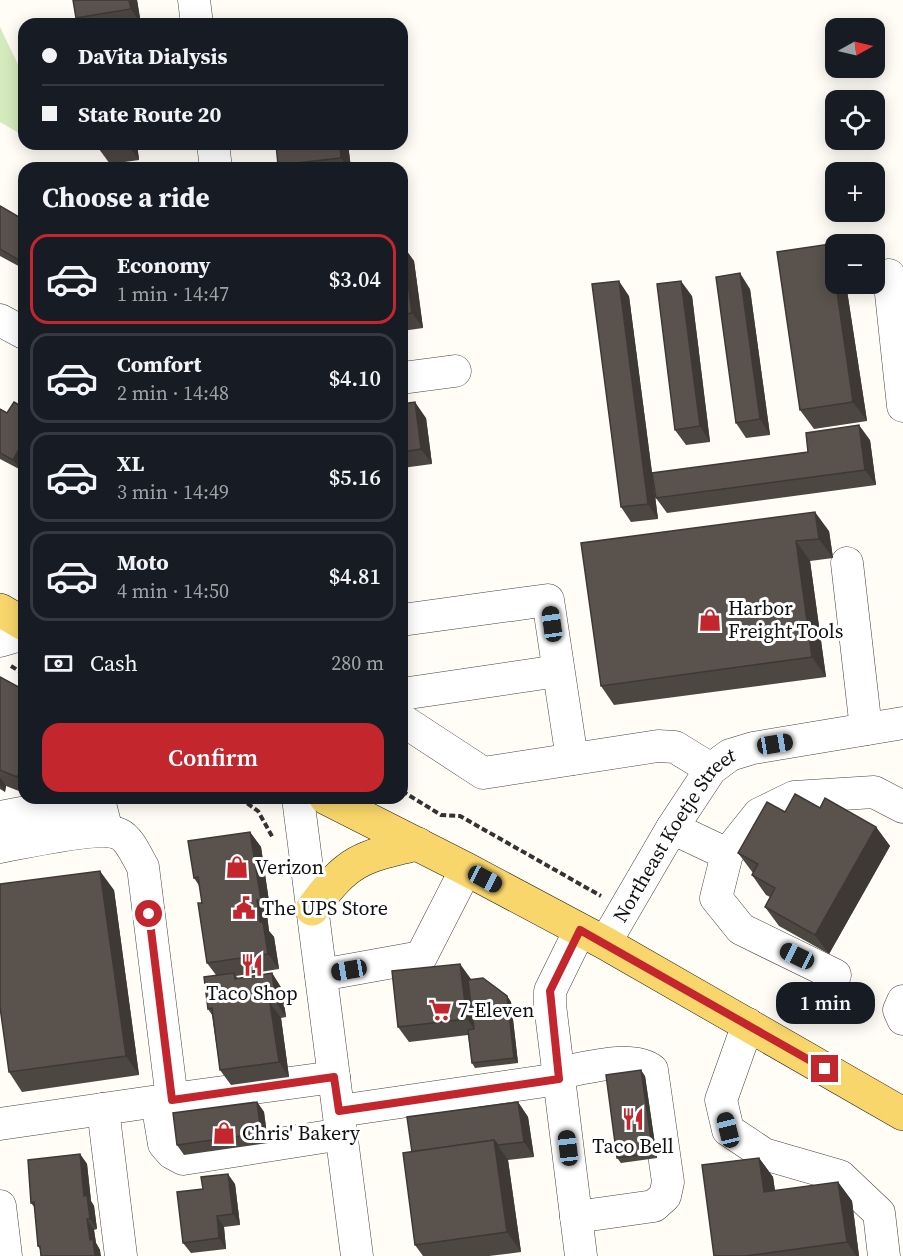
<!DOCTYPE html>
<html lang="en">
<head>
<meta charset="utf-8">
<style>
  body { margin:0; font-family:"Source Serif 4",serif; background:#242831; color:#f1f3f6; height:100vh; display:flex; flex-direction:column; font-size:22px; white-space:nowrap }
  * { box-sizing:border-box; margin:0 }
  p { font-size:20px; color:#9ea1a6 }
  .icon { flex:none; width:33px; height:33px; fill:none; stroke:currentColor; stroke-width:2; stroke-linecap:round; stroke-linejoin:round }
  .map { position:relative; flex:1; overflow:hidden }
  .side { position:absolute; left:18px; top:162px; width:390px; height:642px; display:flex; flex-direction:column; background:#171b24; border-radius:18px; box-shadow:0 3px 15px #0003 }
  .side>* { flex:none }
  .top-card { position:absolute; left:18px; top:18px; width:390px; height:132px; border-radius:18px; box-shadow:0 3px 15px #0003; display:grid; align-content:center; height:132px; padding:0 24px; background:#171b24 }
  .needle { width:39px; rotate:82deg }
  .controls { position:absolute; left:825px; top:18px; display:grid; gap:12px }
  .controls a { display:grid; place-items:center; width:60px; height:60px; border-radius:12px; background:#171b24; box-shadow:0 3px 15px #0003; font-size:30px }
  .end { position:absolute; width:27px; height:27px; margin:-14px; border:8px solid #c4262e; background:#fff; box-shadow:0 0 0 3px #fff }
  .from { border-radius:50% }
  .bubble { position:absolute; height:42px; border-radius:18px; background:#171b24; box-shadow:0 3px 15px #0003; font-size:20px; font-weight:600; line-height:42px; text-align:center }
  .car { position:absolute; width:18px; height:36px; margin:-18px -9px; border-radius:8px; box-shadow:0 0 4px 2px #0007; background:linear-gradient(#222 24%,#8ab4d8 0 40%,#222 0 76%,#8ab4d8 0 86%,#222 0) }
  .top-card b { display:flex; align-items:center; gap:21px; height:57px; font-size:22px }
  .top-card b+b { border-top:2px solid #363941 }
  .top-card i { width:15px; height:15px; background:#f1f3f6 }
  ul { padding:0; list-style:none }
  li { display:flex; align-items:center; gap:18px; height:90px; margin:0 12px 9px; padding:0 12px; border:3px solid #363941; border-radius:18px }
  li div { flex:1 }
  li b { display:block; font-size:22px }
  li em { font-style:normal; font-weight:600 }
  li.on { border-color:#c4262e }
  li>.icon { width:54px; height:54px; stroke-width:1.5 }
  h2 { padding:0 24px; font-size:27px; line-height:72px }
  .pay { display:flex; align-items:center; gap:15px; height:66px; padding:0 24px; font-size:22px }
  .pay p { margin-inline-start:auto }
  .action { display:flex; gap:12px; margin-top:auto; padding:12px 24px }
  .action a { flex:1; height:69px; border-radius:18px; background:#c4262e; color:#fff; font-size:24px; font-weight:600; line-height:69px; text-align:center }
  .map>svg:first-child { display:block }
</style>
</head>
<body>
<div class="map">
<svg width="903" height="1256" viewBox="0 0 903 1256">
  <rect width="100%" height="100%" fill="#fffdf5"/>
  <path fill="#d5ebbd" d="M 0,27 L 24,77 L 24,136 L 0,122 Z"/>
  <g fill="none" stroke-linecap="round" stroke-linejoin="round">
    <g stroke="#444" stroke-width="33">
      <g id="minor">
        <path d="M 194,0 L 197,24"/>
        <path d="M 213,144 L 216,168"/>
        <path d="M 889,275 L 903,406"/>
        <path d="M 0,320 L 24,333"/>
        <path d="M 402,378 L 455,371"/>
        <path d="M 847,563 L 866,729"/>
        <path d="M 402,620 L 548,600 L 572,759"/>
        <path d="M 0,641 L 24,634"/>
        <path d="M 402,694 L 558,671"/>
        <path d="M 402,720 L 483,773 L 658,746 L 675,747 L 711,769"/>
        <path d="M 298,798 L 357,1256"/>
        <path d="M 0,817 L 84,801 L 93,803 L 101,808 L 107,831"/>
        <path d="M 672,828 L 727,854"/>
        <path d="M 0,847 C 23,843 101,825 119,834 C 130,839 137,857 143,867 L 172,1099 L 334,1077"/>
        <path d="M 580,930 L 550,991 L 550,1005 L 581,1256"/>
        <path id="s1" d="M 605,943 L 672,828 L 711,769 L 730,755 L 753,748 L 903,723"/>
        <path d="M 321,975 L 421,957 L 466,869"/>
        <path d="M 835,975 L 741,929 L 716,898 L 727,854 L 759,814 L 794,797 L 874,792 L 903,807"/>
        <path d="M 903,1001 L 899,1010 L 903,1019"/>
        <path d="M 748,1024 L 721,1100 L 728,1130 L 764,1154 L 840,1176 L 879,1213 L 884,1256"/>
        <path d="M 558,1073 C 583,1069 632,1054 652,1070 L 668,1182 L 665,1196 L 654,1206 L 576,1217"/>
        <path d="M 157,1102 L 164,1144 L 172,1153 L 183,1159 L 342,1134"/>
        <path d="M 103,1109 L 121,1256"/>
        <path d="M 339,1111 L 559,1079"/>
        <path d="M 0,1124 L 172,1099"/>
        <path d="M 0,1206 L 6,1256"/>
      </g>
    </g>
    <g stroke="#222" stroke-width="34">
      <g id="major">
        <path d="M 0,610 L 24,624"/>
        <path d="M 326,798 L 466,869 L 605,943 L 903,1114"/>
        <path d="M 312,909 C 348,860 360,857 418,844"/>
      </g>
    </g>
    <g stroke="#333" stroke-width="4" stroke-dasharray="6 3" stroke-linecap="butt">
      <path d="M 11,666 L 24,674"/>
      <path d="M 402,791 L 441,815 L 460,816 L 601,896"/>
      <path d="M 240,798 L 258,811 L 273,838"/>
    </g>
    <use href="#minor" stroke="#fff" stroke-width="32"/>
    <use href="#major" stroke="#f9d66b" stroke-width="33"/>
  </g>
  <g fill="#4d4742">
    <path d="M 137,0 L 141,24 L 80,24 L 76,18 Z"/>
    <path d="M 99,144 L 137,144 L 139,160 L 110,164 L 99,149 Z"/>
    <path d="M 348,144 L 351,168 L 280,168 L 278,165 Z"/>
    <path d="M 0,206 L 24,220 L 24,269 L 0,256 Z"/>
    <path d="M 830,244 L 836,252 L 836,284 L 846,284 L 867,421 L 814,429 L 800,410 Z"/>
    <path d="M 402,246 L 403,246 L 414,261 L 423,328 L 402,331 Z"/>
    <path d="M 750,289 L 770,435 L 746,438 L 736,423 Z"/>
    <path d="M 629,296 L 658,519 L 631,522 L 621,507 Z"/>
    <path d="M 692,296 L 710,442 L 686,445 L 675,430 Z"/>
    <path d="M 402,404 L 426,418 L 432,464 L 402,468 Z"/>
    <path d="M 24,408 L 24,464 L 21,470 L 0,459 L 0,409 L 7,413 Z"/>
    <path d="M 870,440 L 876,485 L 667,513 L 656,498 L 808,452 Z"/>
    <path d="M 829,531 L 833,558 L 810,561 L 826,677 L 614,705 L 601,686 L 581,543 Z"/>
    <path d="M 0,677 L 24,690 L 24,793 L 6,786 L 5,792 L 0,789 Z"/>
    <path d="M 820,808 L 876,827 L 890,846 L 829,954 L 779,926 L 765,907 L 770,897 L 766,895 L 752,875 L 753,873 L 738,853 L 785,812 Z"/>
    <path d="M 250,832 L 261,847 L 271,915 L 267,915 L 269,931 L 274,937 L 279,969 L 236,976 L 238,978 L 272,973 L 282,989 L 286,1017 L 281,1018 L 289,1077 L 231,1085 L 220,1070 L 212,1015 L 208,1009 L 216,975 L 207,963 L 202,903 L 200,887 L 194,878 Z"/>
    <path d="M 114,890 L 139,1075 L 22,1092 L 9,1072 Z"/>
    <path d="M 460,964 L 471,980 L 507,996 L 511,1002 L 518,1063 L 475,1068 L 472,1063 L 468,1035 L 409,1042 L 398,1027 Z"/>
    <path d="M 645,1076 L 657,1158 L 621,1163 L 617,1158 Z"/>
    <path d="M 257,1102 L 264,1112 L 268,1143 L 184,1155 L 177,1145 Z"/>
    <path d="M 518,1102 L 528,1117 L 534,1157 L 508,1160 L 521,1252 L 489,1256 L 423,1256 L 415,1245 L 412,1152 Z"/>
    <path d="M 80,1154 L 87,1164 L 91,1201 L 94,1206 L 97,1229 L 94,1230 L 96,1243 L 100,1250 L 41,1251 L 38,1246 L 35,1208 L 31,1203 Z"/>
    <path d="M 759,1158 L 773,1177 L 775,1191 L 838,1182 L 852,1201 L 859,1256 L 714,1256 Z"/>
    <path d="M 235,1184 L 240,1225 L 224,1227 L 226,1249 L 191,1253 L 183,1243 L 203,1189 Z"/>
  </g>
  <g fill="#3f3936">
    <path d="M 129,0 L 137,0 L 141,24 L 131,9 Z"/>
    <path d="M 128,144 L 137,144 L 139,160 L 128,145 Z"/>
    <path d="M 340,144 L 348,144 L 351,168 L 349,168 L 341,158 Z"/>
    <path d="M 830,244 L 836,252 L 836,283 Z"/>
    <path d="M 403,246 L 414,261 L 423,328 L 412,313 Z"/>
    <path d="M 740,273 L 750,289 L 770,435 L 760,419 Z"/>
    <path d="M 619,281 L 629,296 L 658,519 L 648,504 Z"/>
    <path d="M 681,281 L 692,296 L 710,442 L 700,426 Z"/>
    <path d="M 836,284 L 846,284 L 867,421 L 853,402 Z"/>
    <path d="M 415,402 L 426,418 L 432,464 L 421,449 Z"/>
    <path d="M 859,425 L 870,440 L 876,485 L 865,470 Z"/>
    <path d="M 24,441 L 24,464 L 21,470 L 13,460 Z"/>
    <path d="M 815,512 L 829,531 L 833,558 L 819,539 Z"/>
    <path d="M 796,541 L 810,561 L 826,677 L 812,657 Z"/>
    <path d="M 21,770 L 24,774 L 24,787 L 17,777 Z"/>
    <path d="M 0,777 L 6,786 L 5,792 L 0,785 Z"/>
    <path d="M 876,827 L 890,846 L 829,954 L 815,935 Z"/>
    <path d="M 250,832 L 261,847 L 271,915 L 261,900 Z"/>
    <path d="M 100,871 L 114,890 L 139,1075 L 126,1056 Z"/>
    <path d="M 257,900 L 267,915 L 269,931 L 274,937 L 279,969 L 268,954 L 260,922 Z"/>
    <path d="M 460,964 L 471,979 L 478,1034 L 467,1019 Z"/>
    <path d="M 272,973 L 282,989 L 286,1017 L 276,1002 Z"/>
    <path d="M 507,996 L 511,1002 L 518,1063 L 514,1058 Z"/>
    <path d="M 270,1003 L 281,1018 L 289,1077 L 279,1062 Z"/>
    <path d="M 641,1070 L 645,1076 L 657,1158 L 653,1153 Z"/>
    <path d="M 257,1102 L 264,1112 L 268,1143 L 261,1133 Z"/>
    <path d="M 518,1102 L 528,1117 L 534,1157 L 524,1142 Z"/>
    <path d="M 494,1140 L 508,1160 L 521,1252 L 507,1232 Z"/>
    <path d="M 80,1154 L 87,1164 L 91,1201 L 94,1206 L 97,1229 L 90,1219 L 84,1196 Z"/>
    <path d="M 759,1158 L 773,1177 L 778,1212 L 764,1192 Z"/>
    <path d="M 228,1174 L 235,1184 L 240,1225 L 233,1214 Z"/>
    <path d="M 838,1182 L 852,1201 L 859,1256 L 856,1256 L 847,1242 Z"/>
    <path d="M 217,1216 L 224,1227 L 226,1249 L 219,1238 Z"/>
    <path d="M 87,1219 L 94,1230 L 96,1243 L 100,1250 L 101,1256 L 95,1256 L 90,1240 Z"/>
  </g>
  <g fill="#5a524d" stroke="#3f3936" stroke-width="1.5">
    <path d="M 73,0 L 129,0 L 131,9 L 76,18 Z"/>
    <path d="M 99,144 L 128,144 L 128,145 L 99,149 Z"/>
    <path d="M 276,144 L 340,144 L 341,158 L 278,165 Z"/>
    <path d="M 0,206 L 24,220 L 24,263 L 0,249 Z"/>
    <path d="M 830,244 L 853,402 L 800,410 L 777,252 Z"/>
    <path d="M 402,246 L 403,246 L 412,313 L 402,315 Z"/>
    <path d="M 740,273 L 760,419 L 736,423 L 716,277 Z"/>
    <path d="M 619,281 L 648,504 L 621,507 L 592,284 Z"/>
    <path d="M 681,281 L 700,426 L 675,430 L 657,284 Z"/>
    <path d="M 14,402 L 24,408 L 24,441 L 13,460 L 0,453 L 0,409 L 7,413 Z"/>
    <path d="M 415,402 L 421,449 L 402,452 L 402,404 Z"/>
    <path d="M 859,425 L 865,470 L 656,498 L 652,473 L 808,452 L 806,433 Z"/>
    <path d="M 815,512 L 819,539 L 796,541 L 812,657 L 601,686 L 581,543 Z"/>
    <path d="M 0,677 L 24,690 L 24,771 L 21,770 L 17,777 L 0,770 Z"/>
    <path d="M 795,794 L 820,808 L 825,798 L 876,827 L 815,935 L 765,907 L 775,888 L 752,875 L 758,864 L 738,853 L 767,802 L 785,812 Z"/>
    <path d="M 250,832 L 261,900 L 257,900 L 260,922 L 263,922 L 268,954 L 207,963 L 198,903 L 202,903 L 198,877 L 194,878 L 188,841 Z"/>
    <path d="M 100,871 L 126,1056 L 9,1072 L 0,1007 L 0,884 Z"/>
    <path d="M 460,964 L 467,1019 L 398,1027 L 392,971 Z"/>
    <path d="M 234,973 L 235,979 L 272,973 L 276,1002 L 270,1003 L 279,1062 L 220,1070 L 212,1008 L 208,1009 L 204,977 Z"/>
    <path d="M 483,978 L 507,996 L 514,1058 L 472,1063 L 468,1030 L 474,1029 L 468,980 Z"/>
    <path d="M 641,1070 L 653,1153 L 617,1158 L 606,1075 Z"/>
    <path d="M 257,1102 L 261,1133 L 177,1145 L 173,1113 Z"/>
    <path d="M 518,1102 L 524,1142 L 498,1145 L 494,1140 L 412,1152 L 407,1117 Z"/>
    <path d="M 494,1140 L 507,1232 L 415,1245 L 403,1153 Z"/>
    <path d="M 80,1154 L 84,1196 L 87,1195 L 90,1219 L 87,1219 L 90,1240 L 93,1239 L 95,1256 L 41,1256 L 40,1246 L 38,1246 L 34,1202 L 31,1203 L 28,1160 Z"/>
    <path d="M 759,1158 L 764,1192 L 838,1182 L 847,1242 L 745,1256 L 714,1256 L 702,1165 Z"/>
    <path d="M 228,1174 L 233,1214 L 217,1216 L 219,1238 L 183,1243 L 177,1192 L 203,1189 L 201,1177 Z"/>
  </g>
  <g fill="none" stroke-linecap="round" stroke-linejoin="round">
    <path stroke="#c4262e" stroke-width="8" d="M 149,914 L 172,1100 L 334,1077 L 339,1111 L 559,1079 L 550,991 L 580,930 L 825,1069"/>
  </g>
  <defs>
    <g id="shop-bare" transform="scale(1.8)"><path d="M-5-2.5h2.3a2.7 3.5 0 0 1 5.4 0H5L5.5 6h-11ZM-1.5-2.5h3a1.5 2.3 0 0 0-3 0Z" fill="#c4262e" stroke="#fff" stroke-width="2.5" paint-order="stroke"/></g>
    <g id="civic-bare" transform="scale(1.8)"><path d="M-.6-6.5H3V-4.5H.6V-3L4-1V1h2V6H-6V1h2V-1L-.6-3ZM-1.2 2.5V6h2.4V2.5Z" fill="#c4262e" stroke="#fff" stroke-width="2.5" paint-order="stroke"/></g>
    <g id="restaurant-bare" transform="scale(1.8)"><path d="M-5-6h1v4h1v-4h1v4h1v-4h1v5L-1.5 .5V6h-2V.5L-5-1ZM5-6V6H3V1.5H1.5Q1.5-4 5-6Z" fill="#c4262e" stroke="#fff" stroke-width="2.5" paint-order="stroke"/></g>
    <g id="supermarket-bare" transform="scale(1.8)"><path d="M-6-5.5h2.5l.6 2H6L4.5 2H-2.5L-4.4-4H-6ZM-1.5 3.2a1.3 1.3 0 1 0 .1 0ZM3 3.2a1.3 1.3 0 1 0 .1 0Z" fill="#c4262e" stroke="#fff" stroke-width="2.5" paint-order="stroke"/></g>
  </defs>
  <g fill-rule="evenodd">
    <use href="#shop-bare" x="710" y="620"/>
    <use href="#shop-bare" x="237" y="867"/>
    <use href="#civic-bare" x="244" y="908"/>
    <use href="#restaurant-bare" x="252" y="965"/>
    <use href="#supermarket-bare" x="440" y="1010"/>
    <use href="#restaurant-bare" x="633" y="1119"/>
    <use href="#shop-bare" x="224" y="1133"/>
  </g>
  <g text-anchor="middle" stroke-width="6" stroke-linejoin="round" paint-order="stroke">
    <g font-size="20" fill="#111" stroke="#fff" text-anchor="start">
      <text x="728" y="615">Harbor<tspan x="728" dy="23">Freight Tools</tspan></text>
      <text x="255" y="874">Verizon</text>
      <text x="262" y="915">The UPS Store</text>
      <text x="252" y="1000" text-anchor="middle">Taco Shop</text>
      <text x="458" y="1017">7-Eleven</text>
      <text x="242" y="1140">Chris' Bakery</text>
      <text x="633" y="1153" text-anchor="middle">Taco Bell</text>
    </g>
    <g font-size="20" fill="#111" stroke="#fff">
      <text dy="7" stroke="none"><textPath href="#s1" startOffset="129">Northeast Koetje Street</textPath></text>
    </g>
  </g>
</svg>
<div class="controls">
<a><svg class="needle" viewBox="-14 -14 28 28"><path d="M0-13l5 13h-10z" fill="#e53935"/><path d="M0 13l5-13h-10z" fill="#9ea1a6"/></svg></a>
<a><svg class="icon" aria-label="locate" viewBox="0 0 24 24"><circle cx="12" cy="12" r="6"/><path d="M12 2v4M12 18v4M2 12h4M18 12h4"/></svg></a>
<a>+</a>
<a>−</a>
</div>
<i class="end from" style="left:149px;top:914px"></i>
<i class="end" style="left:825px;top:1069px"></i>
<div class="bubble" style="left:776px;top:982px;width:99px">1 min</div>
<i class="car" style="left:552px;top:624px;rotate:352deg"></i>
<i class="car" style="left:775px;top:744px;rotate:81deg"></i>
<i class="car" style="left:485px;top:879px;rotate:118deg"></i>
<i class="car" style="left:797px;top:956px;rotate:296deg"></i>
<i class="car" style="left:349px;top:970px;rotate:260deg"></i>
<i class="car" style="left:728px;top:1130px;rotate:346deg"></i>
<i class="car" style="left:568px;top:1148px;rotate:353deg"></i>
<div class="top-card">
<b><i class="from"></i>DaVita Dialysis</b>
<b><i></i>State Route 20</b>
</div>
<section class="side">
<h2>Choose a ride</h2>
<ul>
<li class="on"><svg class="icon" aria-label="car" viewBox="0 0 24 24"><path d="M5 17H2v-5l4-1 3-4h7l3 4 3 1v5h-3M9 17h6M6 11h13"/><circle cx="7" cy="17" r="2"/><circle cx="17" cy="17" r="2"/></svg><div><b>Economy</b><p>1 min · 14:47</p></div><em>$3.04</em></li>
<li><svg class="icon" aria-label="car" viewBox="0 0 24 24"><path d="M5 17H2v-5l4-1 3-4h7l3 4 3 1v5h-3M9 17h6M6 11h13"/><circle cx="7" cy="17" r="2"/><circle cx="17" cy="17" r="2"/></svg><div><b>Comfort</b><p>2 min · 14:48</p></div><em>$4.10</em></li>
<li><svg class="icon" aria-label="car" viewBox="0 0 24 24"><path d="M5 17H2v-5l4-1 3-4h7l3 4 3 1v5h-3M9 17h6M6 11h13"/><circle cx="7" cy="17" r="2"/><circle cx="17" cy="17" r="2"/></svg><div><b>XL</b><p>3 min · 14:49</p></div><em>$5.16</em></li>
<li><svg class="icon" aria-label="car" viewBox="0 0 24 24"><path d="M5 17H2v-5l4-1 3-4h7l3 4 3 1v5h-3M9 17h6M6 11h13"/><circle cx="7" cy="17" r="2"/><circle cx="17" cy="17" r="2"/></svg><div><b>Moto</b><p>4 min · 14:50</p></div><em>$4.81</em></li>
</ul>
<div class="pay"><svg class="icon" aria-label="cash" viewBox="0 0 24 24"><path d="M3 7h18v10H3z"/><circle cx="12" cy="12" r="2"/></svg>Cash<p>280 m</p></div>
<div class="action"><a>Confirm</a></div>
</section>
</div>
</body>
</html>
